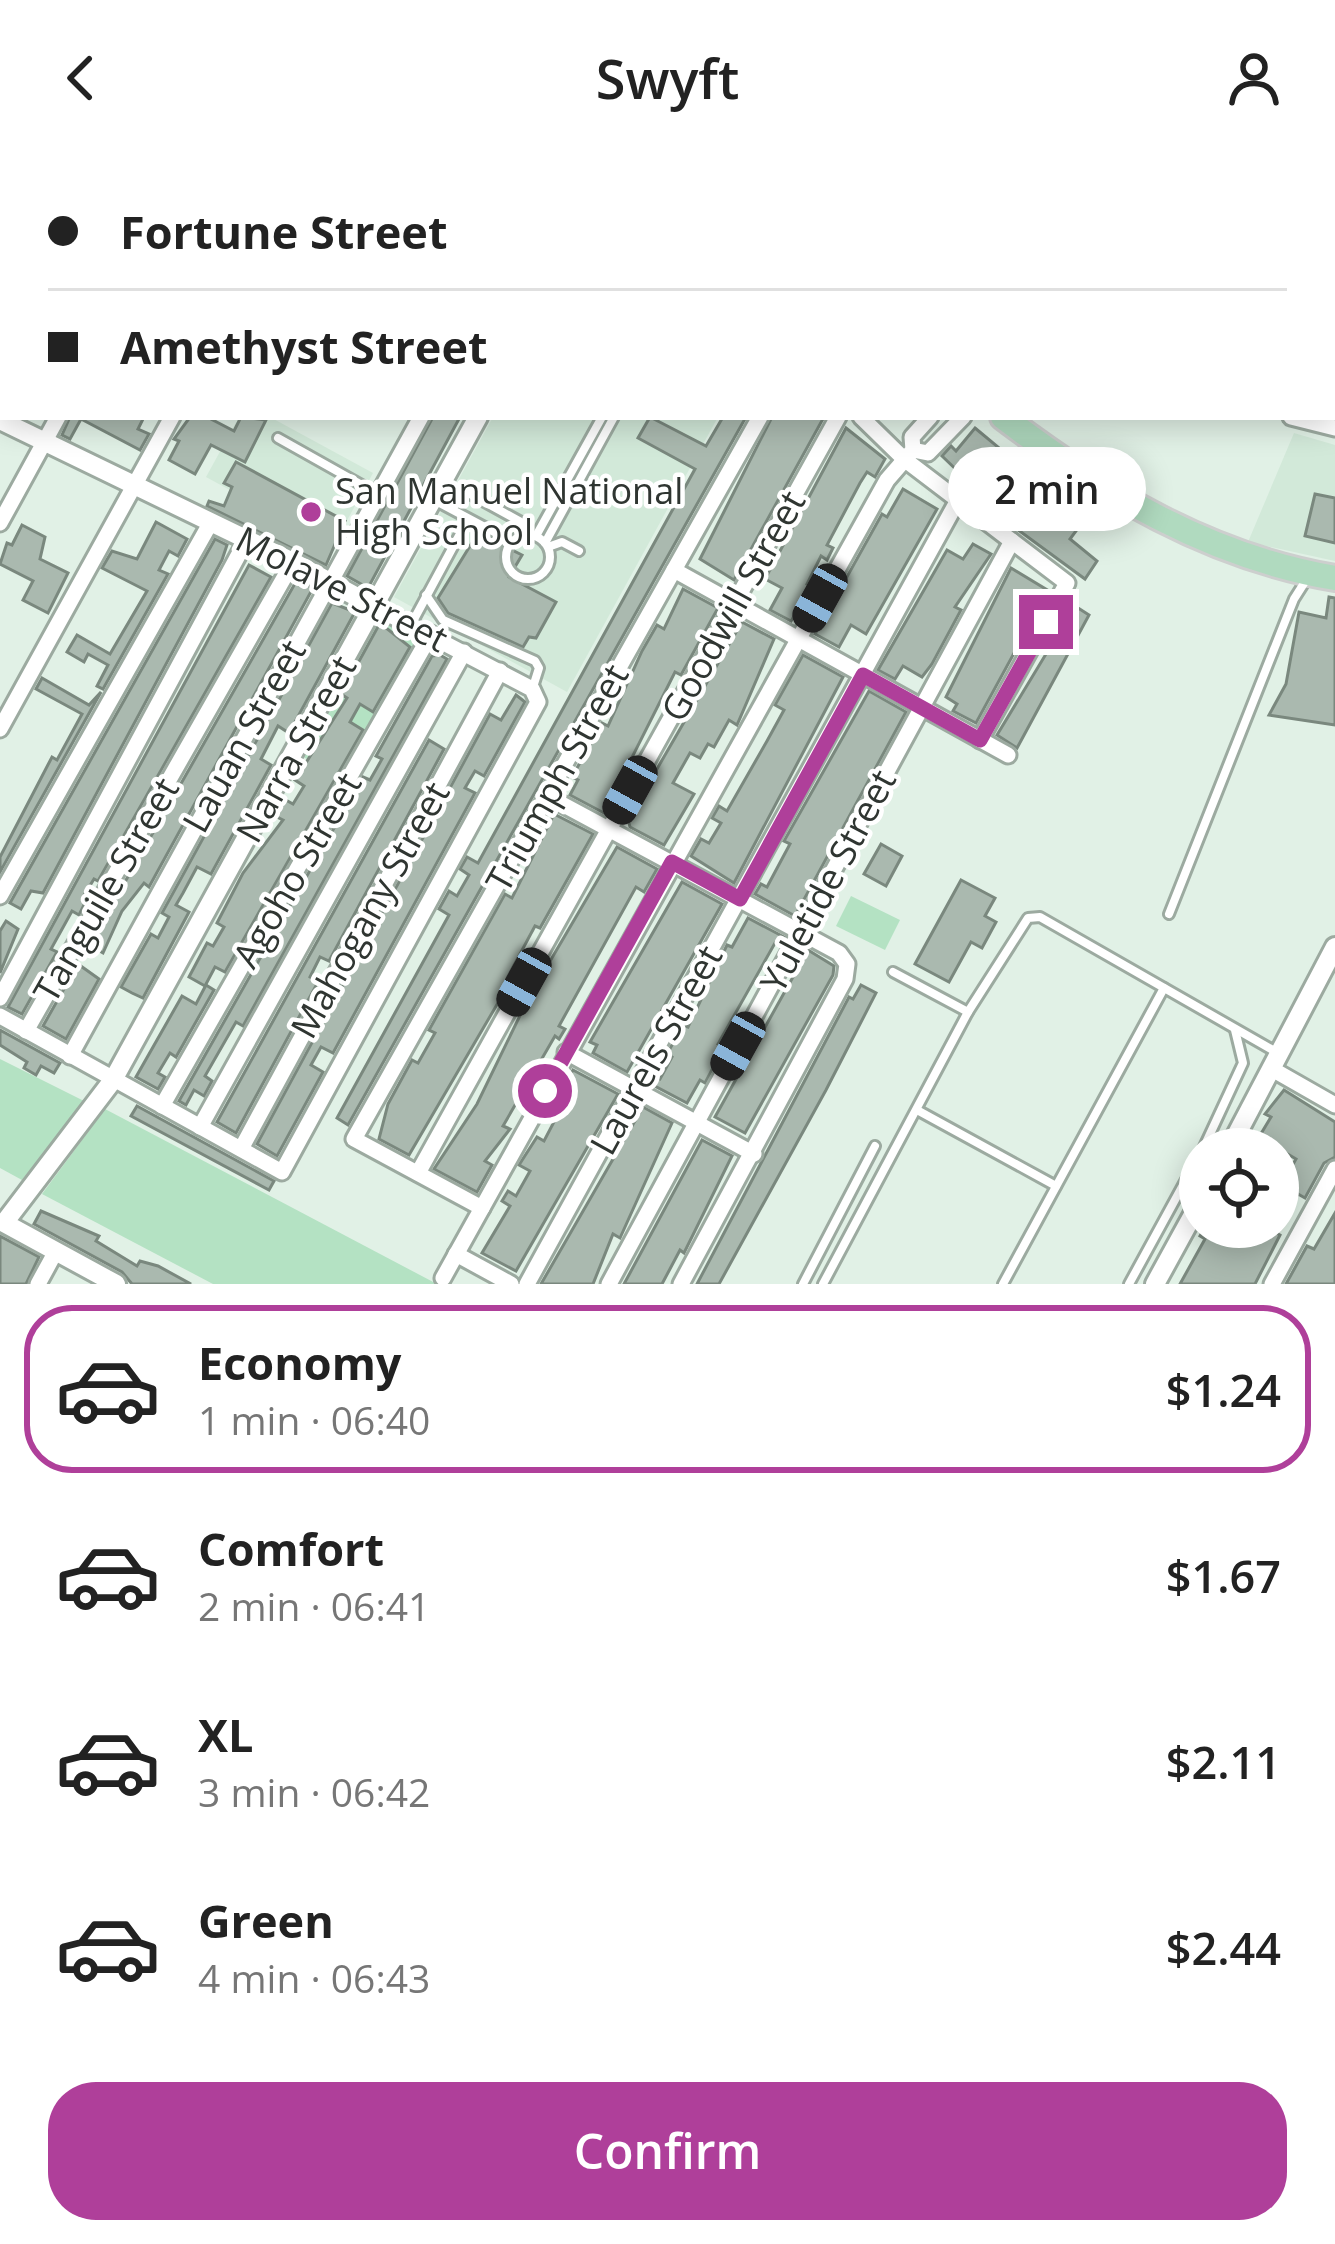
<!DOCTYPE html>
<html lang="en">
<head>
<meta charset="utf-8">
<style>
  body { margin:0; font-family:"Open Sans",sans-serif; background:#f6f6f6; color:#222; height:100vh; display:flex; flex-direction:column; font-size:45px; white-space:nowrap }
  * { box-sizing:border-box; margin:0 }
  p { font-size:39px; color:#767676 }
  .icon { flex:none; width:66px; height:66px; fill:none; stroke:currentColor; stroke-width:2; stroke-linecap:round; stroke-linejoin:round }
  .map { position:relative; height:1128px; overflow:hidden }
  .panel { display:flex; flex-direction:column; background:#fff; flex:1 }
  .panel>* { flex:none }
  .hud { position:absolute; left:0px; top:0px; width:1335px; height:264px; box-shadow:0 6px 30px #0003; display:grid; align-content:center; height:264px; padding:0 48px; background:#fff }
  .tools { position:absolute; left:1179px; top:972px; display:grid; gap:24px }
  .tools a { display:grid; place-items:center; width:120px; height:120px; border-radius:50%; background:#fff; box-shadow:0 6px 30px #0003; font-size:60px }
  .end { position:absolute; width:54px; height:54px; margin:-27px; border:15px solid #af3f9a; background:#fff; box-shadow:0 0 0 6px #fff }
  .from { border-radius:50% }
  .bubble { position:absolute; height:84px; border-radius:42px; background:#fff; box-shadow:0 6px 30px #0003; font-size:39px; font-weight:600; line-height:84px; text-align:center }
  .car { position:absolute; width:36px; height:72px; margin:-36px -18px; border-radius:15px; box-shadow:0 0 9px 3px #0007; background:linear-gradient(#222 24%,#8ab4d8 0 40%,#222 0 76%,#8ab4d8 0 86%,#222 0) }
  .hud b { display:flex; align-items:center; gap:42px; height:114px; font-size:45px }
  .hud b+b { border-top:3px solid #e0e0e0 }
  .hud i { width:30px; height:30px; background:#222 }
  ul { padding:21px 0 0; list-style:none }
  li { display:flex; align-items:center; gap:36px; height:168px; margin:0 24px 18px; padding:0 24px; border:6px solid transparent; border-radius:48px }
  li div { flex:1 }
  li b { display:block; font-size:45px }
  li em { font-style:normal; font-weight:600 }
  li.active { border-color:#af3f9a }
  li>.icon { width:108px; height:108px; stroke-width:1.5 }
  .button { display:flex; gap:24px; margin-top:auto; padding:24px 48px }
  .button a { flex:1; height:138px; border-radius:48px; background:#af3f9a; color:#fff; font-size:48px; font-weight:600; line-height:138px; text-align:center }
  header { display:flex; justify-content:space-between; align-items:center; height:156px; padding:0 48px; background:#fff; font-size:54px; font-weight:600 }
  .map>svg:first-child { display:block }
</style>
</head>
<body>
<header><svg class="icon" aria-label="back" viewBox="0 0 24 24"><path d="M15 5l-7 7 7 7"/></svg>Swyft<svg class="icon" aria-label="person" viewBox="0 0 24 24"><circle cx="12" cy="8" r="4"/><path d="M4 21q1-7 8-7t8 7"/></svg></header>
<div class="map">
<svg width="1335" height="1128" viewBox="0 0 1335 1128">
  <rect width="100%" height="100%" fill="#e1f1e6"/>
  <g fill="#d2e9d9">
    <path d="M 239,261 L 270,261 L 373,317 L 333,390 L 206,321 Z"/>
    <path d="M 493,261 L 718,261 L 567,536 L 394,441 Z"/>
    <path d="M 1294,277 L 1335,289 L 1335,405 L 1248,386 Z"/>
  </g>
  <g fill="#b4e2c3">
    <path d="M 374,454 L 428,482 L 348,626 L 298,598 Z"/>
    <path d="M 851,740 L 900,764 L 885,794 L 836,770 Z"/>
    <path d="M 0,903 L 86,946 L 22,1024 L 0,1012 Z"/>
    <path d="M 105,953 L 437,1128 L 213,1128 L 42,1038 Z"/>
  </g>
  <g fill="#aab9af" stroke="#7a887e" stroke-width="3">
    <path d="M 70,261 L 144,261 L 138,273 L 149,278 L 140,294 L 81,263 L 70,283 L 62,279 Z"/>
    <path d="M 190,261 L 207,261 L 234,275 L 241,261 L 266,264 L 245,306 L 211,289 L 195,318 L 169,304 L 179,285 L 174,283 Z"/>
    <path d="M 433,261 L 460,261 L 368,432 L 347,420 Z"/>
    <path d="M 650,261 L 706,290 L 723,261 L 746,261 L 348,969 L 337,962 L 449,759 L 439,753 L 449,735 L 457,740 L 469,719 L 460,713 L 467,701 L 478,707 L 695,313 L 638,282 Z"/>
    <path d="M 772,261 L 824,261 L 734,424 L 700,403 Z"/>
    <path d="M 846,272 L 885,303 L 875,321 L 867,316 L 860,327 L 827,389 L 833,392 L 827,404 L 821,400 L 807,428 L 813,431 L 791,465 L 770,454 L 782,432 L 765,423 Z"/>
    <path d="M 975,272 L 998,291 L 993,296 L 1058,339 L 1063,332 L 1090,356 L 1070,383 L 1097,405 L 1085,423 L 984,349 L 994,336 L 976,323 L 971,328 L 942,300 L 951,290 L 956,295 Z"/>
    <path d="M 236,306 L 345,365 L 326,409 L 207,350 L 209,345 L 224,350 L 232,331 L 224,327 Z"/>
    <path d="M 903,333 L 937,353 L 866,478 L 851,469 L 839,491 L 815,478 L 882,358 L 887,361 Z"/>
    <path d="M 1315,338 L 1335,342 L 1335,387 L 1305,380 Z"/>
    <path d="M 156,366 L 187,383 L 178,400 L 169,395 L 159,414 L 168,418 L 103,533 L 97,530 L 108,509 L 88,498 L 84,506 L 67,496 L 77,479 L 110,498 L 147,435 L 102,412 L 112,395 L 137,403 Z"/>
    <path d="M 22,369 L 45,381 L 40,403 L 68,417 L 48,457 L 23,444 L 33,425 L 0,408 L 7,387 L 12,389 Z"/>
    <path d="M 478,377 L 522,399 L 509,421 L 556,446 L 536,482 L 529,481 L 523,491 L 448,457 L 438,442 Z"/>
    <path d="M 215,383 L 227,389 L 222,404 L 43,737 L 31,735 L 21,753 L 10,747 Z"/>
    <path d="M 973,388 L 991,398 L 955,451 L 961,454 L 932,508 L 922,521 L 903,510 L 895,523 L 878,514 L 947,394 L 963,403 Z"/>
    <path d="M 249,409 L 271,421 L 98,725 L 94,723 L 83,741 L 87,743 L 79,759 L 72,755 L 61,775 L 51,793 L 57,796 L 22,858 L 8,851 Z"/>
    <path d="M 1011,412 L 1049,435 L 1021,475 L 1025,477 L 976,567 L 953,555 L 957,548 L 946,541 Z"/>
    <path d="M 297,424 L 313,432 L 149,731 L 144,727 L 122,755 L 103,797 L 89,789 Z"/>
    <path d="M 683,433 L 718,452 L 681,519 L 675,516 L 604,657 L 570,639 L 578,624 L 572,621 L 602,567 L 608,570 L 642,495 L 657,469 L 664,473 Z"/>
    <path d="M 1329,441 L 1335,442 L 1335,569 L 1269,559 L 1286,528 L 1299,456 L 1326,462 Z"/>
    <path d="M 332,447 L 355,456 L 289,577 L 278,570 L 261,603 L 271,609 L 211,718 L 197,711 L 183,737 L 176,749 L 189,756 L 143,842 L 132,837 L 121,831 L 151,778 L 158,782 L 169,761 L 162,757 Z"/>
    <path d="M 1075,450 L 1089,459 L 1017,592 L 997,579 Z"/>
    <path d="M 742,466 L 774,483 L 737,569 L 729,564 L 714,591 L 708,588 L 700,602 L 690,597 L 673,627 L 694,638 L 664,689 L 630,671 L 628,663 Z"/>
    <path d="M 380,467 L 410,491 L 373,556 L 360,548 L 350,566 L 363,574 L 225,816 L 215,811 L 205,830 L 189,821 L 207,787 L 213,790 L 224,771 L 217,767 L 243,717 L 283,664 L 275,660 L 284,643 L 293,648 L 304,630 L 295,624 L 347,542 L 341,538 Z"/>
    <path d="M 440,499 L 447,503 L 243,870 L 236,866 L 205,920 L 212,925 L 204,940 L 194,934 L 186,949 L 179,945 L 363,621 L 370,624 L 382,603 L 376,600 L 432,500 Z"/>
    <path d="M 803,499 L 843,521 L 734,727 L 691,700 L 701,683 L 709,687 L 721,667 L 712,662 L 719,650 L 727,655 L 767,585 L 784,554 L 775,549 Z"/>
    <path d="M 42,522 L 89,549 L 101,536 L 0,716 L 0,701 L 52,601 L 57,604 L 82,558 L 36,533 Z"/>
    <path d="M 869,535 L 906,556 L 795,760 L 755,738 L 761,728 L 767,731 L 783,701 L 790,688 L 784,685 Z"/>
    <path d="M 516,539 L 525,546 L 484,620 L 475,615 L 465,632 L 475,637 L 333,897 L 321,891 L 311,909 L 323,916 L 277,1000 L 257,988 L 490,558 L 501,564 Z"/>
    <path d="M 429,584 L 444,593 L 329,805 L 320,801 L 310,821 L 318,826 L 236,977 L 217,966 Z"/>
    <path d="M 554,658 L 593,678 L 540,772 L 535,770 L 505,826 L 509,828 L 409,999 L 379,983 L 388,948 L 412,904 L 418,907 L 435,877 L 429,874 L 505,738 L 512,742 Z"/>
    <path d="M 881,688 L 902,700 L 886,730 L 864,718 Z"/>
    <path d="M 617,691 L 657,713 L 644,736 L 636,731 L 559,870 L 565,873 L 559,883 L 555,880 L 503,970 L 510,973 L 485,1005 L 492,1009 L 477,1036 L 434,1013 L 477,948 L 529,841 Z"/>
    <path d="M 961,724 L 995,742 L 985,760 L 996,766 L 982,792 L 971,786 L 949,826 L 915,808 Z"/>
    <path d="M 682,726 L 722,748 L 627,916 L 593,897 L 597,889 L 590,886 Z"/>
    <path d="M 748,762 L 784,781 L 779,789 L 775,787 L 718,888 L 724,891 L 705,927 L 700,924 L 687,947 L 651,928 L 655,920 L 660,923 L 672,901 L 667,898 L 683,869 L 688,871 L 727,789 L 732,791 Z"/>
    <path d="M 6,765 L 18,773 L 0,817 L 0,775 Z"/>
    <path d="M 808,794 L 834,810 L 833,819 L 745,977 L 715,961 Z"/>
    <path d="M 78,808 L 99,823 L 66,883 L 43,870 Z"/>
    <path d="M 206,829 L 214,834 L 176,901 L 170,897 L 158,917 L 165,921 L 158,933 L 136,921 L 182,840 L 196,848 Z"/>
    <path d="M 861,829 L 876,837 L 826,934 L 719,1128 L 697,1128 L 849,841 L 853,843 Z"/>
    <path d="M 0,874 L 60,907 L 54,917 L 41,910 L 36,919 L 24,912 L 27,906 L 0,889 Z"/>
    <path d="M 573,914 L 618,938 L 516,1115 L 482,1097 L 510,1050 L 502,1045 L 508,1035 L 516,1040 L 530,1015 L 519,1009 L 537,981 L 544,985 L 555,964 L 547,960 Z"/>
    <path d="M 1284,934 L 1335,966 L 1335,1001 L 1324,1007 L 1305,1042 L 1298,1038 L 1290,1051 L 1278,1044 L 1278,1018 L 1285,1022 L 1296,1003 L 1259,981 L 1271,961 L 1265,958 Z"/>
    <path d="M 137,950 L 274,1025 L 269,1034 L 131,960 Z"/>
    <path d="M 643,951 L 672,967 L 620,1082 L 613,1078 L 593,1128 L 541,1128 Z"/>
    <path d="M 702,984 L 732,1000 L 684,1097 L 680,1094 L 662,1128 L 624,1128 Z"/>
    <path d="M 41,1055 L 99,1080 L 96,1085 L 137,1110 L 140,1105 L 158,1110 L 191,1128 L 132,1128 L 122,1116 L 34,1068 Z"/>
    <path d="M 1335,1057 L 1335,1128 L 1286,1128 L 1307,1090 L 1314,1093 Z"/>
    <path d="M 1205,1071 L 1266,1071 L 1280,1079 L 1255,1128 L 1180,1128 L 1205,1083 L 1200,1080 Z"/>
    <path d="M 0,1080 L 39,1101 L 26,1128 L 0,1128 Z"/>
  </g>
  <g fill="none" stroke-linecap="round" stroke-linejoin="round">
    <g stroke="#9caaa0" stroke-width="14">
      <g id="service">
        <path d="M 278,282 L 376,337"/>
        <path d="M 470,338 L 521,366 L 529,378"/>
        <path d="M 434,344 L 511,385"/>
        <circle cx="528" cy="401" r="22"/>
        <path d="M 536,380 L 602,261"/>
        <path d="M 545,387 L 614,261"/>
        <path d="M 548,391 L 562,386 L 579,395"/>
        <path d="M 426,439 L 443,464 L 535,505 L 539,512 L 533,531"/>
        <path d="M 412,467 L 468,363"/>
        <path d="M 1169,758 L 1294,443 L 1308,421"/>
        <path d="M 893,816 L 968,856"/>
        <path d="M 917,954 L 1056,1030"/>
        <path d="M 1203,993 L 1243,907 L 1235,874"/>
        <path d="M 803,1128 L 875,990"/>
        <path d="M 823,1128 L 968,856 L 1028,762 L 1040,761 L 1278,897"/>
        <path d="M 1003,1128 L 1164,832"/>
        <path d="M 1129,1128 L 1200,998"/>
      </g>
    </g>
    <g stroke="#9caaa0" stroke-width="21">
      <g id="minor">
        <path d="M 458,0 L 464,3"/>
        <path d="M 931,0 L 933,3"/>
        <path d="M 1283,0 L 1284,3"/>
        <path d="M 202,3 L 204,0"/>
        <path d="M 310,3 L 312,0"/>
        <path d="M 409,3 L 411,0"/>
        <path d="M 1332,27 L 1335,24"/>
        <path d="M 1332,88 L 1335,52"/>
        <path d="M 1332,99 L 1335,99"/>
        <path d="M 1332,152 L 1335,193"/>
        <path d="M 861,261 L 904,303 L 1067,427 L 980,584"/>
        <path d="M 1291,261 L 1335,272"/>
        <path d="M 913,294 L 928,297 L 963,261"/>
        <path d="M 0,367 L 58,261"/>
        <path d="M 674,414 L 1008,599"/>
        <path d="M 0,573 L 172,261"/>
        <path d="M 547,640 L 839,797 L 847,808 L 845,823 L 681,1128"/>
        <path d="M 0,740 L 211,366"/>
        <path d="M 0,842 L 247,383"/>
        <path d="M 0,860 L 282,1016 L 538,546 L 532,533 L 375,451"/>
        <path d="M 26,875 L 293,406"/>
        <path d="M 566,896 L 754,998"/>
        <path d="M 70,900 L 421,261"/>
        <path d="M 1272,913 L 1335,949"/>
        <path d="M 162,950 L 431,478"/>
        <path d="M 200,971 L 464,496"/>
        <path d="M 241,993 L 500,515"/>
        <path d="M 418,1017 L 838,261"/>
        <path d="M 482,1052 L 354,983 L 760,261"/>
        <path d="M 456,1098 L 511,1128"/>
        <path d="M 443,1122 L 887,324 L 913,294 L 912,281 L 930,261"/>
        <path d="M 38,1128 L 56,1095"/>
        <path d="M 527,1128 L 958,344"/>
        <path d="M 609,1128 L 1012,385"/>
        <path d="M 1272,1128 L 1335,1013"/>
      </g>
    </g>
    <g stroke="#9caaa0" stroke-width="24">
      <g id="tertiary">
        <path d="M 86,3 L 87,0"/>
        <path d="M 618,3 L 620,0"/>
        <path d="M 0,163 L 3,158"/>
        <path d="M 0,264 L 293,406 L 375,451"/>
        <path d="M 1229,993 L 1335,791"/>
        <path d="M 116,1128 L 4,1067 L 113,924 L 478,261"/>
        <path d="M 1155,1128 L 1200,1046"/>
      </g>
    </g>
    <g stroke="#cdcfce" stroke-width="30">
      <g id="primary">
        <path d="M 725,0 L 728,3"/>
        <path d="M 1003,261 C 1103,337 1210,401 1335,422"/>
      </g>
    </g>
    <use href="#service" stroke="#fff" stroke-width="8"/>
    <use href="#minor" stroke="#fff" stroke-width="15"/>
    <use href="#tertiary" stroke="#fff" stroke-width="18"/>
    <use href="#primary" stroke="#b0dabf" stroke-width="24"/>
  </g>
  <g fill="none" stroke-linecap="round" stroke-linejoin="round">
    <path stroke="#af3f9a" stroke-width="15" d="M 545,935 L 672,706 L 740,743 L 863,519 L 980,584 L 1046,466"/>
  </g>
  <circle fill="#af3f9a" stroke="#fff" stroke-width="4.5" cx="311" cy="356" r="12"/>
  <g text-anchor="middle" stroke-width="9" stroke-linejoin="round" paint-order="stroke">
    <g font-size="36" fill="#2f3531" stroke="#fff" text-anchor="start">
      <text x="335" y="348">San Manuel National<tspan x="335" dy="41">High School</tspan></text>
    </g>
    <g font-size="36" fill="#2f3531" stroke="#fff">
      <text transform="translate(342 433) rotate(27)" y="13">Molave Street</text>
      <text transform="translate(733 450) rotate(-61)" y="13">Goodwill Street</text>
      <text transform="translate(244 580) rotate(-61)" y="13">Lauan Street</text>
      <text transform="translate(296 593) rotate(-61)" y="13">Narra Street</text>
      <text transform="translate(557 622) rotate(-61)" y="13">Triumph Street</text>
      <text transform="translate(297 714) rotate(-60)" y="13">Agoho Street</text>
      <text transform="translate(828 725) rotate(-62)" y="13">Yuletide Street</text>
      <text transform="translate(106 734) rotate(-60)" y="13">Tanguile Street</text>
      <text transform="translate(370 754) rotate(-61)" y="13">Mahogany Street</text>
      <text transform="translate(656 894) rotate(-61)" y="13">Laurels Street</text>
    </g>
  </g>
</svg>
<div class="tools">
<a><svg class="icon" aria-label="locate" viewBox="0 0 24 24"><circle cx="12" cy="12" r="6"/><path d="M12 2v4M12 18v4M2 12h4M18 12h4"/></svg></a>
</div>
<i class="end from" style="left:545px;top:935px"></i>
<i class="end" style="left:1046px;top:466px"></i>
<div class="bubble" style="left:948px;top:291px;width:198px">2 min</div>
<i class="car" style="left:820px;top:442px;rotate:209deg"></i>
<i class="car" style="left:630px;top:634px;rotate:209deg"></i>
<i class="car" style="left:524px;top:826px;rotate:209deg"></i>
<i class="car" style="left:738px;top:890px;rotate:209deg"></i>
<div class="hud">
<b><i class="from"></i>Fortune Street</b>
<b><i></i>Amethyst Street</b>
</div>
</div>
<section class="panel">
<ul>
<li class="active"><svg class="icon" aria-label="car" viewBox="0 0 24 24"><path d="M5 17H2v-5l4-1 3-4h7l3 4 3 1v5h-3M9 17h6M6 11h13"/><circle cx="7" cy="17" r="2"/><circle cx="17" cy="17" r="2"/></svg><div><b>Economy</b><p>1 min · 06:40</p></div><em>$1.24</em></li>
<li><svg class="icon" aria-label="car" viewBox="0 0 24 24"><path d="M5 17H2v-5l4-1 3-4h7l3 4 3 1v5h-3M9 17h6M6 11h13"/><circle cx="7" cy="17" r="2"/><circle cx="17" cy="17" r="2"/></svg><div><b>Comfort</b><p>2 min · 06:41</p></div><em>$1.67</em></li>
<li><svg class="icon" aria-label="car" viewBox="0 0 24 24"><path d="M5 17H2v-5l4-1 3-4h7l3 4 3 1v5h-3M9 17h6M6 11h13"/><circle cx="7" cy="17" r="2"/><circle cx="17" cy="17" r="2"/></svg><div><b>XL</b><p>3 min · 06:42</p></div><em>$2.11</em></li>
<li><svg class="icon" aria-label="car" viewBox="0 0 24 24"><path d="M5 17H2v-5l4-1 3-4h7l3 4 3 1v5h-3M9 17h6M6 11h13"/><circle cx="7" cy="17" r="2"/><circle cx="17" cy="17" r="2"/></svg><div><b>Green</b><p>4 min · 06:43</p></div><em>$2.44</em></li>
</ul>
<div class="button"><a>Confirm</a></div>
</section>
</body>
</html>
